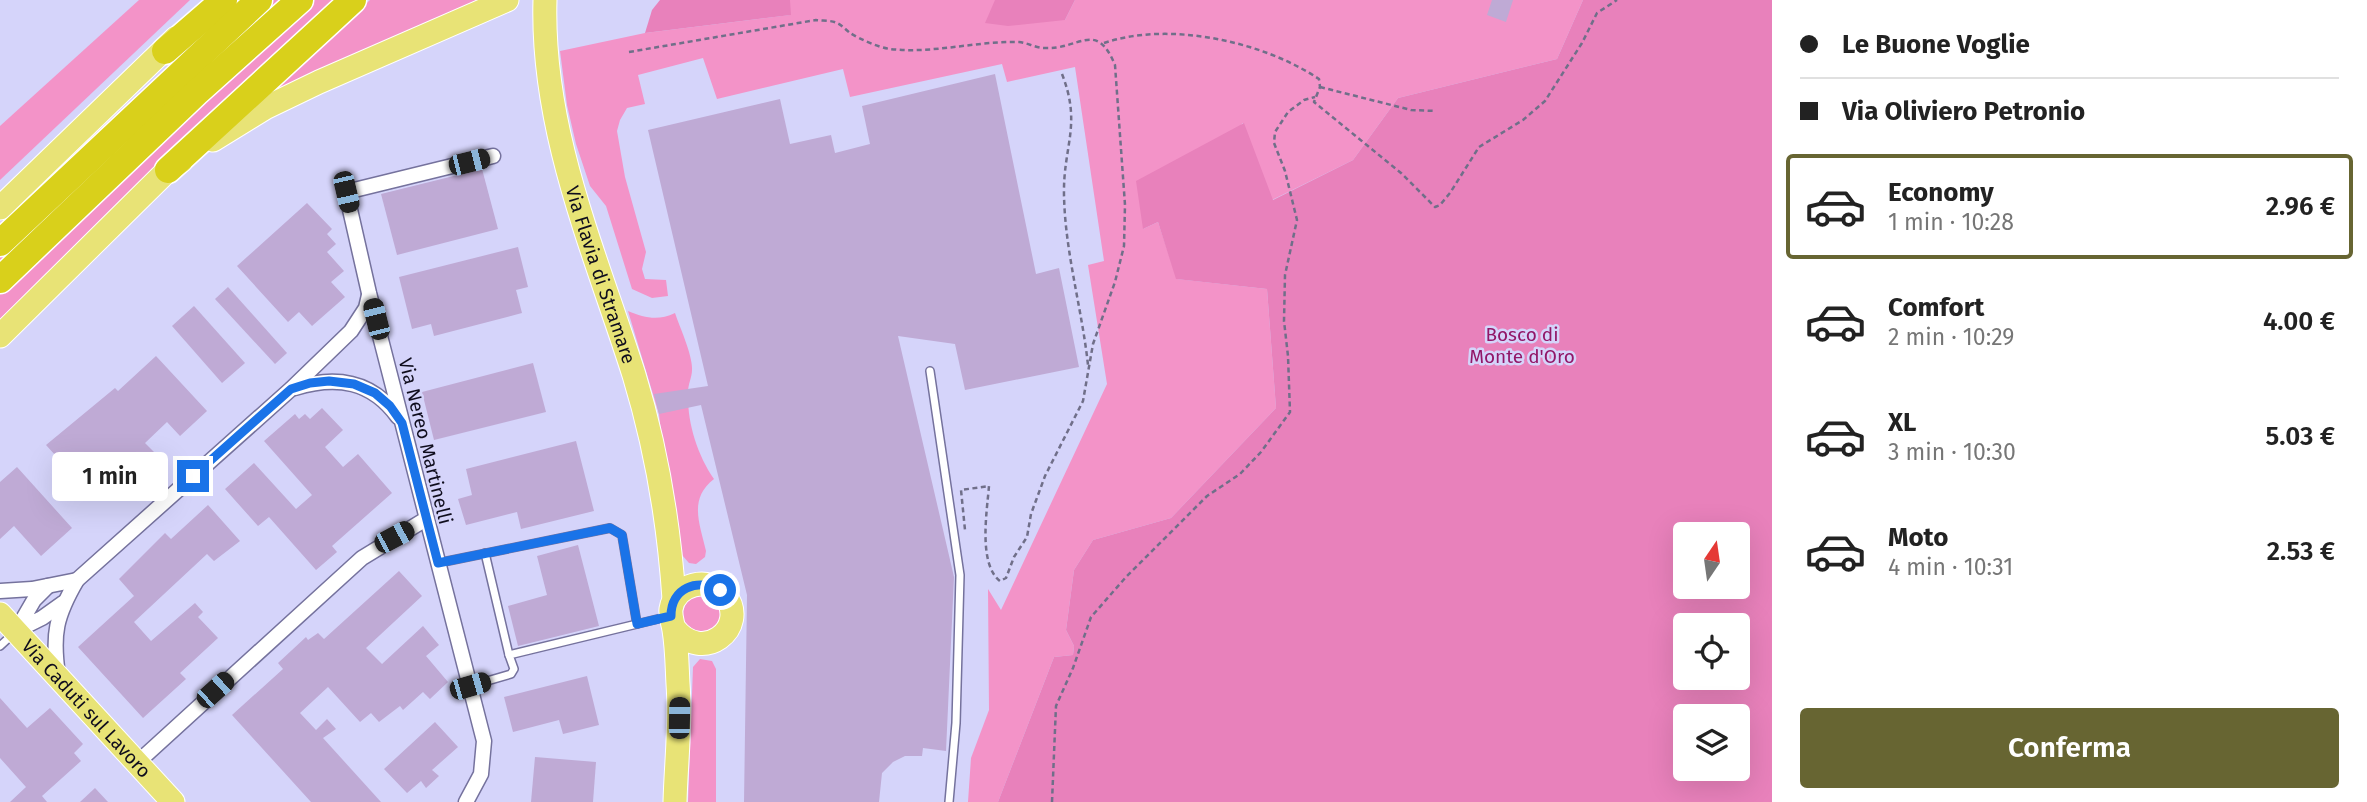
<!DOCTYPE html>
<html lang="it">
<head>
<meta charset="utf-8">
<style>
  body { margin:0; font-family:"Fira Sans",sans-serif; background:#f6f6f6; color:#222; height:100vh; display:flex; flex-direction:column; font-size:26px; white-space:nowrap }
  * { box-sizing:border-box; margin:0 }
  p { font-size:23px; color:#767676 }
  .icon { flex:none; width:38px; height:38px; fill:none; stroke:currentColor; stroke-width:2; stroke-linecap:round; stroke-linejoin:round }
  .map { position:relative; flex:1; overflow:hidden }
  .details { display:flex; flex-direction:column; background:#fff; width:595px }
  .details>* { flex:none }
  .guide { display:grid; align-content:center; height:154px; padding:0 28px; background:#fff }
  .needle { width:46px; rotate:13deg }
  .fabs { position:absolute; left:1673px; top:522px; display:grid; gap:14px }
  .fabs a { display:grid; place-items:center; width:77px; height:77px; border-radius:7px; background:#fff; box-shadow:0 7px 28px #0002; font-size:35px }
  .end { position:absolute; width:32px; height:32px; margin:-16px; border:9px solid #1a73e8; background:#fff; box-shadow:0 0 0 4px #fff }
  .from { border-radius:50% }
  .bubble { position:absolute; height:49px; border-radius:7px; background:#fff; box-shadow:0 7px 28px #0002; font-size:23px; font-weight:600; line-height:49px; text-align:center }
  .car { position:absolute; width:21px; height:42px; margin:-21px -10px; border-radius:9px; box-shadow:0 0 5px 2px #0007; background:linear-gradient(#222 24%,#8ab4d8 0 40%,#222 0 76%,#8ab4d8 0 86%,#222 0) }
  .guide b { display:flex; align-items:center; gap:24px; height:66px; font-size:26px }
  .guide b+b { border-top:2px solid #e0e0e0 }
  .guide i { width:18px; height:18px; background:#222 }
  ul { padding:0; list-style:none }
  li { display:flex; align-items:center; gap:21px; height:105px; margin:0 14px 10px; padding:0 14px; border:4px solid transparent; border-radius:7px }
  li div { flex:1 }
  li b { display:block; font-size:26px }
  li em { font-style:normal; font-weight:600 }
  li.active { border-color:#676532 }
  li>.icon { width:63px; height:63px; stroke-width:1.5 }
  .button { display:flex; gap:14px; margin-top:auto; padding:14px 28px }
  .button a { flex:1; height:80px; border-radius:7px; background:#676532; color:#fff; font-size:28px; font-weight:600; line-height:80px; text-align:center }
  main { display:flex; flex:1; min-height:0 }
  .map>svg:first-child { display:block }
</style>
</head>
<body>
<main>
<div class="map">
<svg width="1772" height="802" viewBox="0 0 1772 802">
  <rect width="100%" height="100%" fill="#d5d4fa"/>
  <g fill="#f393c8">
    <path d="M 139,0 L 190,0 L 0,180 L 0,126 Z"/>
    <path d="M 238,0 L 341,0 L 169,156 L 0,319 L 0,223 Z"/>
    <path d="M 370,0 L 490,0 L 260,100 Z"/>
    <path d="M 790,0 L 995,0 L 1065,20 L 1075,0 L 1583,0 L 1557,59 L 1398,98 L 1353,160 L 1272,200 L 1243,123 L 1143,229 L 1158,222 L 1177,279 L 1267,289 L 1276,408 L 1171,518 L 1093,540 L 1074,570 L 1066,630 L 1074,646 L 1073,655 L 1054,657 L 998,802 L 968,802 L 971,758 L 989,710 L 988,589 L 1001,610 L 1107,384 L 1088,265 L 1104,261 L 1075,67 L 1007,82 L 1002,64 L 850,97 L 843,69 L 717,99 L 703,58 L 638,75 L 645,104 L 627,108 L 620,120 L 617,131 L 625,177 L 646,252 L 642,269 L 645,279 L 666,280 L 668,296 L 652,298 L 632,289 L 606,206 L 590,186 L 576,144 L 567,105 L 560,51 L 645,33 L 790,15 Z"/>
    <path d="M 628,311 C 645,318 658,321 675,313 C 680,328 693,356 692,370 C 692,377 688,384 688,392 C 687,422 697,454 714,479 C 688,499 700,524 706,551 L 705,557 L 696,564 L 689,563 L 682,555 L 664,459 L 659,414 Z"/>
    <circle cx="702" cy="614" r="19"/>
    <path d="M 700,659 L 712,661 L 716,669 L 716,802 L 688,802 L 693,667 Z"/>
  </g>
  <g fill="#e881bb" fill-rule="evenodd">
    <path d="M 660,0 L 790,0 L 791,15 L 645,33 L 652,10 Z"/>
    <path d="M 995,0 L 1075,0 L 1065,20 L 1008,26 L 985,23 Z"/>
    <path d="M 1583,0 L 1772,0 L 1772,802 L 998,802 L 1054,657 L 1073,655 L 1074,646 L 1066,630 L 1074,570 L 1093,540 L 1171,518 L 1276,408 L 1267,289 L 1176,279 L 1158,222 L 1143,229 L 1136,181 L 1244,123 L 1273,200 L 1353,160 L 1398,98 L 1557,59 ZM 1685,534 L 1738,534 L 1738,586 L 1685,586 ZM 1685,625 L 1738,625 L 1738,677 L 1685,677 ZM 1685,716 L 1738,716 L 1738,768 L 1685,768 Z"/>
  </g>
  <g fill="#bfaad5">
    <path d="M 1492,0 L 1513,0 L 1506,22 L 1487,15 Z"/>
    <path d="M 995,74 L 1036,274 L 1059,268 L 1079,367 L 965,390 L 955,344 L 898,336 L 954,577 L 946,751 L 923,748 L 922,756 L 905,756 L 893,762 L 882,773 L 879,802 L 744,802 L 747,595 L 701,405 L 659,414 L 654,394 L 708,386 L 648,130 L 780,99 L 790,144 L 831,135 L 835,153 L 870,144 L 862,106 Z"/>
    <path d="M 482,169 L 498,229 L 397,255 L 381,194 Z"/>
    <path d="M 307,203 L 332,229 L 327,234 L 336,244 L 327,252 L 344,271 L 331,282 L 345,297 L 312,326 L 299,312 L 288,322 L 237,266 Z"/>
    <path d="M 518,247 L 528,287 L 516,290 L 522,313 L 434,336 L 431,324 L 412,329 L 399,277 Z"/>
    <path d="M 228,287 L 287,353 L 275,364 L 215,299 Z"/>
    <path d="M 194,306 L 245,363 L 222,383 L 172,326 Z"/>
    <path d="M 156,356 L 207,411 L 180,436 L 167,422 L 145,443 L 165,463 L 131,490 L 121,479 L 97,501 L 46,445 L 115,388 L 118,391 Z"/>
    <path d="M 533,363 L 546,412 L 434,440 L 422,392 Z"/>
    <path d="M 322,408 L 343,430 L 325,447 L 343,467 L 358,454 L 392,493 L 332,546 L 337,552 L 316,570 L 269,517 L 258,526 L 225,489 L 254,463 L 296,509 L 312,495 L 264,441 L 295,414 L 299,419 L 305,414 L 310,419 Z"/>
    <path d="M 576,441 L 594,511 L 521,529 L 517,512 L 466,525 L 458,499 L 472,495 L 466,469 Z"/>
    <path d="M 17,467 L 72,528 L 41,556 L 14,526 L 0,539 L 0,482 Z"/>
    <path d="M 208,505 L 240,541 L 214,561 L 207,554 L 134,622 L 151,641 L 195,603 L 203,612 L 198,617 L 218,638 L 180,673 L 186,679 L 143,718 L 78,647 L 134,596 L 119,579 L 165,533 L 171,539 Z"/>
    <path d="M 578,545 L 599,626 L 518,646 L 508,606 L 547,595 L 537,556 Z"/>
    <path d="M 399,571 L 422,596 L 366,648 L 382,664 L 423,626 L 439,645 L 426,656 L 448,682 L 430,699 L 423,692 L 403,710 L 400,706 L 379,722 L 371,713 L 360,722 L 328,687 L 300,713 L 316,730 L 327,719 L 336,729 L 323,738 L 381,802 L 311,802 L 232,715 L 283,669 L 278,663 L 306,637 L 308,640 L 318,633 L 324,639 Z"/>
    <path d="M 587,676 L 599,725 L 563,734 L 559,720 L 513,732 L 504,697 Z"/>
    <path d="M 0,698 L 27,728 L 50,708 L 83,744 L 74,753 L 81,761 L 42,796 L 47,802 L 10,802 L 26,787 L 0,758 Z"/>
    <path d="M 435,722 L 458,747 L 432,770 L 439,776 L 426,788 L 421,781 L 407,793 L 384,769 Z"/>
    <path d="M 535,757 L 596,762 L 593,802 L 531,802 Z"/>
    <path d="M 95,788 L 108,802 L 80,802 Z"/>
  </g>
  <g fill="none" stroke-linecap="round" stroke-linejoin="round">
    <g stroke="#75729d" stroke-width="10">
      <g id="lane">
        <path d="M 930,371 L 960,575 L 956,723 L 949,802"/>
        <path d="M 485,553 L 509,655"/>
        <path d="M 438,563 L 610,528 L 622,535 L 637,624"/>
        <path d="M 0,646 L 13,634"/>
        <path d="M 470,686 L 511,674 L 514,669 L 509,655 L 666,617"/>
      </g>
    </g>
    <g stroke="#75729d" stroke-width="17">
      <g id="street">
        <path d="M 295,388 C 337,375 372,381 398,417"/>
        <path d="M 48,586 L 34,600 L 16,631 L 42,618 L 63,603"/>
        <path d="M 0,591 L 32,589 L 77,580"/>
        <path d="M 58,675 C 52,634 56,616 77,580 L 291,389 L 351,331 L 366,308 L 369,295"/>
        <path d="M 137,763 L 362,558 L 426,519"/>
        <path d="M 466,802 L 481,774 L 484,741 L 369,293 L 346,192 L 493,156"/>
      </g>
    </g>
    <g stroke="#fff" stroke-width="25">
      <g id="primary">
        <path id="s1" d="M 545,0 C 541,131 595,252 634,375 C 656,447 669,524 674,599"/>
        <path d="M 213,140 L 265,108 L 319,82 L 507,0"/>
        <path d="M 0,208 L 176,38"/>
        <path d="M 0,336 L 168,170 L 181,161"/>
        <path id="s2" d="M 0,614 L 173,802"/>
        <path d="M 674,628 C 702,665 750,628 725,595 C 709,575 675,584 671,609 C 670,617 673,623 674,630 C 677,648 677,666 678,684 C 681,723 676,763 675,802"/>
      </g>
    </g>
    <g stroke="#fff" stroke-width="29">
      <g id="highway">
        <path d="M 165,51 L 224,0"/>
        <path d="M 168,170 L 353,0"/>
        <path d="M 0,243 L 259,0"/>
        <path d="M 0,280 L 196,93 L 300,0"/>
      </g>
    </g>
    <g stroke="#706f89" stroke-width="2.5" stroke-dasharray="5 3.5" stroke-linecap="butt">
      <path d="M 1104,43 C 1169,21 1262,41 1319,79 L 1320,87 L 1314,102 L 1401,173 L 1435,207 L 1440,205 L 1450,193 L 1479,147 L 1523,120 L 1545,101 L 1582,43 L 1597,13 L 1617,0"/>
      <path d="M 629,52 L 816,20 C 822,21 831,20 837,23 C 842,25 846,30 850,33 C 860,39 877,47 890,49 C 933,54 975,41 1019,42 C 1028,43 1036,48 1045,48 C 1079,50 1096,19 1115,65 L 1125,205 L 1124,246 L 1115,282 L 1093,344 L 1083,401 L 1045,476 L 1031,514 L 1027,537 L 1014,557 L 1006,578 L 1000,581 C 978,564 987,511 989,486 L 961,490 L 965,530"/>
      <path d="M 1062,74 C 1082,125 1063,146 1064,195 C 1065,252 1082,309 1088,365"/>
      <path d="M 1320,87 L 1411,110 L 1436,111"/>
      <path d="M 1052,802 L 1056,706 L 1073,668 L 1091,617 L 1126,577 L 1207,496 L 1240,474 L 1261,452 L 1290,412 L 1288,356 L 1284,321 L 1285,275 L 1297,220 L 1285,171 L 1274,143 L 1275,132 L 1288,112 L 1304,100 L 1315,97"/>
    </g>
    <use href="#lane" stroke="#fff" stroke-width="7"/>
    <use href="#street" stroke="#fff" stroke-width="14"/>
    <use href="#primary" stroke="#e8e376" stroke-width="23"/>
    <use href="#highway" stroke="#d9d01b" stroke-width="26"/>
  </g>
  <g fill="none" stroke-linecap="round" stroke-linejoin="round">
    <path stroke="#1a73e8" stroke-width="9" d="M 193,476 L 291,389 L 310,383 L 329,381 L 354,384 L 375,393 L 390,406 L 402,423 L 438,563 L 610,528 L 622,535 L 637,624 L 671,616 C 671,588 697,578 720,590"/>
  </g>
  <g text-anchor="middle" stroke-width="5" stroke-linejoin="round" paint-order="stroke">
    <g font-size="19" fill="#0f0d1d" stroke="#d5d4fa">
      <text dy="7" stroke="none"><textPath href="#s1" startOffset="282">Via Flavia di Stramare</textPath></text>
      <text transform="translate(426 441) rotate(76)" y="7">Via Nereo Martinelli</text>
      <text dy="7" stroke="none"><textPath href="#s2" startOffset="128">Via Caduti sul Lavoro</textPath></text>
    </g>
    <g font-size="19" fill="#921668" stroke="#d5d4fa">
      <text x="1522" y="341">Bosco di<tspan x="1522" dy="22">Monte d'Oro</tspan></text>
    </g>
  </g>
</svg>
<div class="fabs">
<a><svg class="needle" viewBox="-14 -14 28 28"><path d="M0-13l5 13h-10z" fill="#e53935"/><path d="M0 13l5-13h-10z" fill="#767676"/></svg></a>
<a><svg class="icon" aria-label="locate" viewBox="0 0 24 24"><circle cx="12" cy="12" r="6"/><path d="M12 2v4M12 18v4M2 12h4M18 12h4"/></svg></a>
<a><svg class="icon" aria-label="layers" viewBox="0 0 24 24"><path d="M12 4l9 5-9 5-9-5zM3 14l9 5 9-5"/></svg></a>
</div>
<i class="end from" style="left:720px;top:590px"></i>
<i class="end" style="left:193px;top:476px"></i>
<div class="bubble" style="left:52px;top:452px;width:116px">1 min</div>
<i class="car" style="left:469px;top:162px;rotate:76deg"></i>
<i class="car" style="left:346px;top:192px;rotate:167deg"></i>
<i class="car" style="left:376px;top:319px;rotate:346deg"></i>
<i class="car" style="left:394px;top:537px;rotate:62deg"></i>
<i class="car" style="left:470px;top:686px;rotate:74deg"></i>
<i class="car" style="left:215px;top:690px;rotate:48deg"></i>
<i class="car" style="left:679px;top:718px;rotate:1deg"></i>
</div>
<section class="details">
<div class="guide">
<b><i class="from"></i>Le Buone Voglie</b>
<b><i></i>Via Oliviero Petronio</b>
</div>
<ul>
<li class="active"><svg class="icon" aria-label="car" viewBox="0 0 24 24"><path d="M5 17H2v-5l4-1 3-4h7l3 4 3 1v5h-3M9 17h6M6 11h13"/><circle cx="7" cy="17" r="2"/><circle cx="17" cy="17" r="2"/></svg><div><b>Economy</b><p>1 min · 10:28</p></div><em>2.96 €</em></li>
<li><svg class="icon" aria-label="car" viewBox="0 0 24 24"><path d="M5 17H2v-5l4-1 3-4h7l3 4 3 1v5h-3M9 17h6M6 11h13"/><circle cx="7" cy="17" r="2"/><circle cx="17" cy="17" r="2"/></svg><div><b>Comfort</b><p>2 min · 10:29</p></div><em>4.00 €</em></li>
<li><svg class="icon" aria-label="car" viewBox="0 0 24 24"><path d="M5 17H2v-5l4-1 3-4h7l3 4 3 1v5h-3M9 17h6M6 11h13"/><circle cx="7" cy="17" r="2"/><circle cx="17" cy="17" r="2"/></svg><div><b>XL</b><p>3 min · 10:30</p></div><em>5.03 €</em></li>
<li><svg class="icon" aria-label="car" viewBox="0 0 24 24"><path d="M5 17H2v-5l4-1 3-4h7l3 4 3 1v5h-3M9 17h6M6 11h13"/><circle cx="7" cy="17" r="2"/><circle cx="17" cy="17" r="2"/></svg><div><b>Moto</b><p>4 min · 10:31</p></div><em>2.53 €</em></li>
</ul>
<div class="button"><a>Conferma</a></div>
</section>
</main>
</body>
</html>
